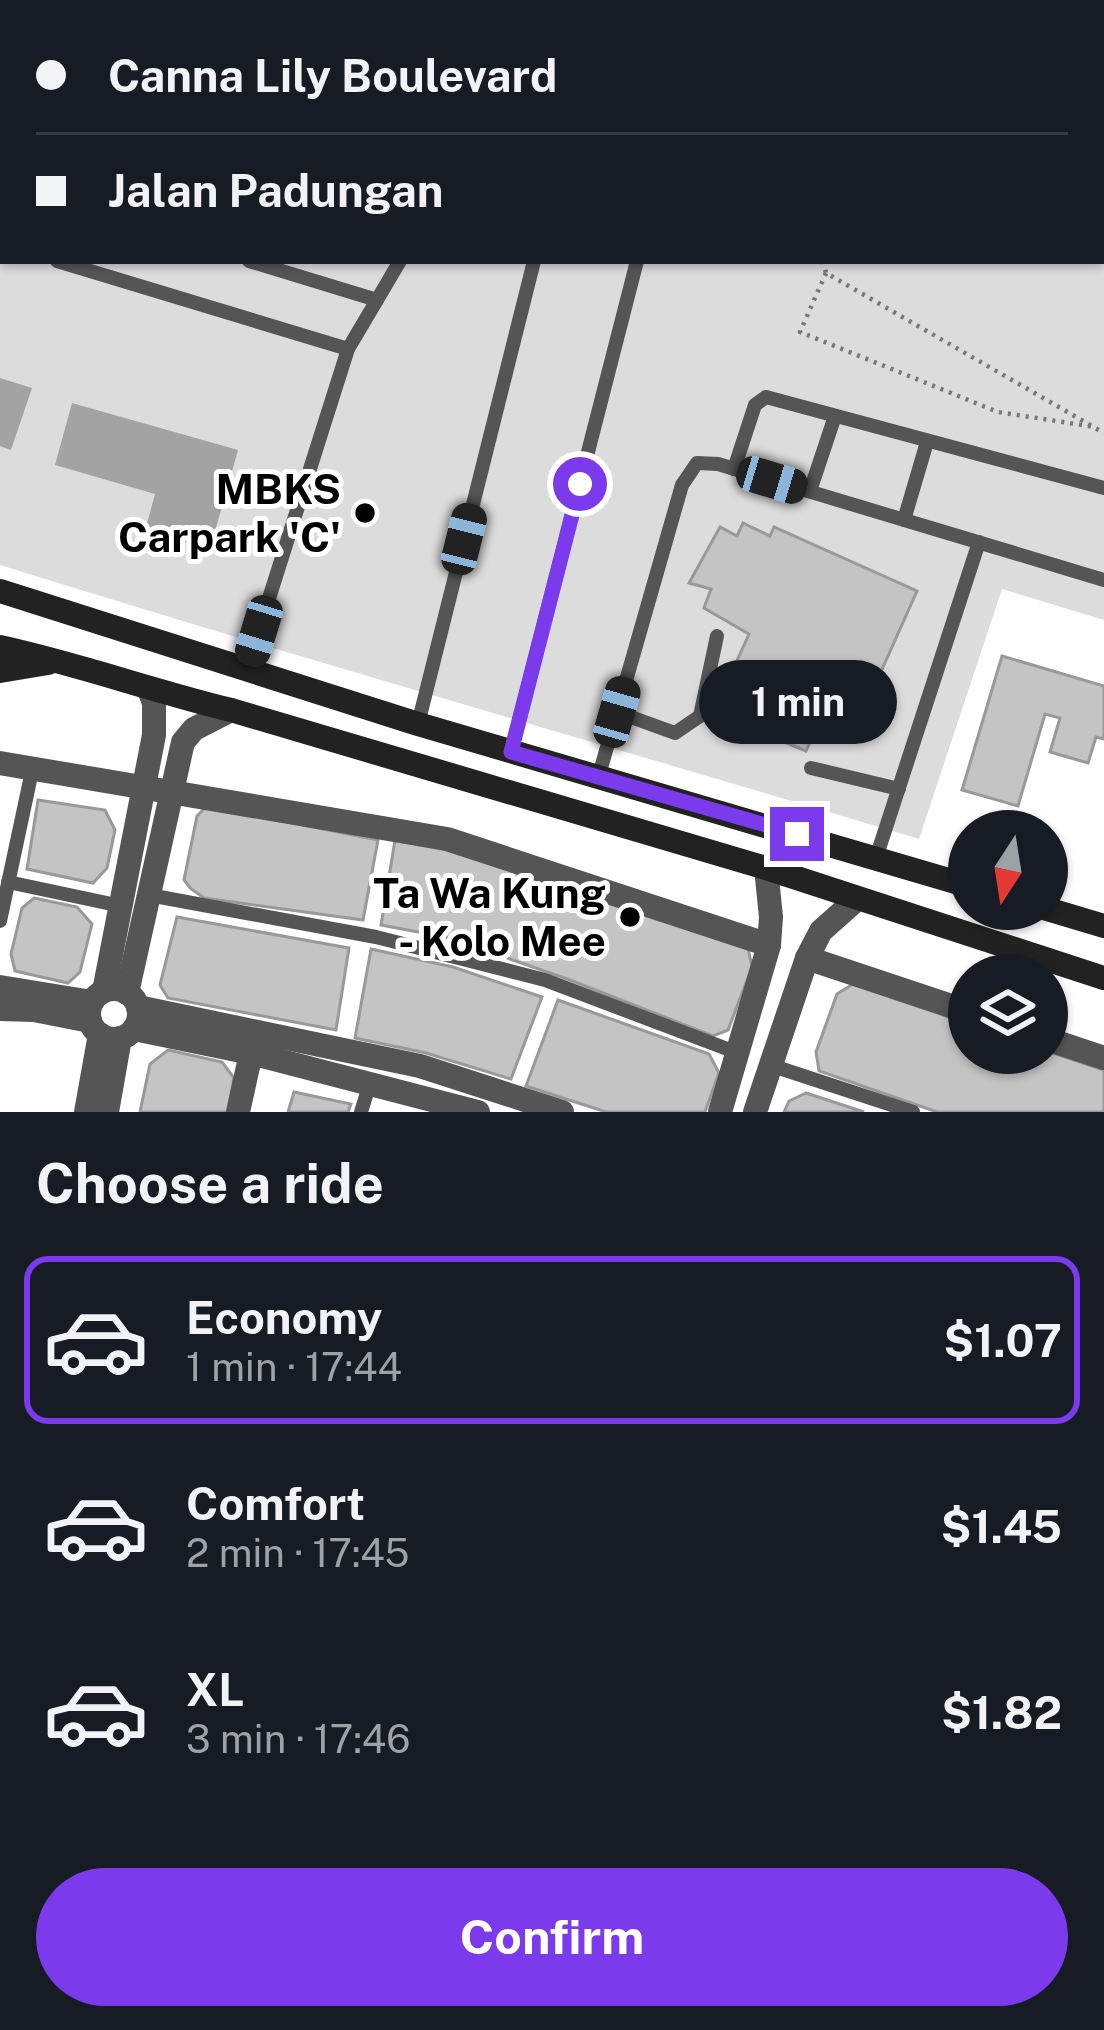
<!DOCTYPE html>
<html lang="en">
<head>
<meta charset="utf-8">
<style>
  body { margin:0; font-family:"Public Sans",sans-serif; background:#20242c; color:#f1f3f6; height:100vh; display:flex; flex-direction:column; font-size:45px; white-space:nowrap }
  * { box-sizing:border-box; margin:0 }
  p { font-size:39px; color:#9ea1a6 }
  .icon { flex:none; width:66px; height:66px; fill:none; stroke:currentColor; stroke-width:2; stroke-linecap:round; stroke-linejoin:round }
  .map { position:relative; height:1112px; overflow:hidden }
  .sheet { display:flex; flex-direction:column; background:#171b24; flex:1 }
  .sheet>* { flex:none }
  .guide { position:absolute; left:0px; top:0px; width:1104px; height:264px; box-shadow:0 3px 9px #0004; display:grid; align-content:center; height:264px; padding:0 36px; background:#171b24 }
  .needle { width:78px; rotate:192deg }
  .fabs { position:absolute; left:948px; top:810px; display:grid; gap:24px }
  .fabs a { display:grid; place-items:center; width:120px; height:120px; border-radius:50%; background:#171b24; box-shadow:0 3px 9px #0004; font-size:60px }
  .end { position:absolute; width:54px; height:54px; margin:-27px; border:15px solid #7c3aed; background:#fff; box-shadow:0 0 0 6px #fff }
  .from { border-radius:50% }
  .bubble { position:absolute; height:84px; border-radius:42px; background:#171b24; box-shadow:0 3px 9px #0004; font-size:39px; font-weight:700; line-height:84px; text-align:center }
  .car { position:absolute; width:36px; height:72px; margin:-36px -18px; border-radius:15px; box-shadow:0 0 9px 3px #0007; background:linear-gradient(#222 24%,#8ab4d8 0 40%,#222 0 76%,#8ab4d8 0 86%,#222 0) }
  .guide b { display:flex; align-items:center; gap:42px; height:114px; font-size:45px }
  .guide b+b { border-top:3px solid #363941 }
  .guide i { width:30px; height:30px; background:#f1f3f6 }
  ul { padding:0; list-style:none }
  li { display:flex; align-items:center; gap:36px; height:168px; margin:0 24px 18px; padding:0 12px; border:6px solid transparent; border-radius:24px }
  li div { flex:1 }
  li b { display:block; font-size:45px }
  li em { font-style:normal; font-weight:700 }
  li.active { border-color:#7c3aed }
  li>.icon { width:108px; height:108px; stroke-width:1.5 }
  h2 { padding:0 36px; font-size:54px; line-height:144px }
  .button { display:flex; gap:24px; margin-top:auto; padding:24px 36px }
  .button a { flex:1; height:138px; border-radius:72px; background:#7c3aed; color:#fff; font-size:48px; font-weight:700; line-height:138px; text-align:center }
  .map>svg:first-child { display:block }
</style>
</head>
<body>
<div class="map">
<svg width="1104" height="1112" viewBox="0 0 1104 1112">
  <rect width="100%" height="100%" fill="#fff"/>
  <path fill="#dcdcdc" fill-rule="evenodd" d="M 0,0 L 1104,0 L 1104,620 L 1002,589 L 919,839 C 613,747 305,660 0,565 ZM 3,3 L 1101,3 L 1101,261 L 3,261 Z"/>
  <g fill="#a3a3a3">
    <path d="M 0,378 L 32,388 L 11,450 L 0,446 Z"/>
    <path d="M 72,403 L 238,450 L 210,549 L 145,531 L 155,494 L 55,465 Z"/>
  </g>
  <g fill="#c4c4c4" stroke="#999" stroke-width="3">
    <path d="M 743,523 L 770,536 L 774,527 L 917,591 L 875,685 L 866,681 L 846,737 L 817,726 L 806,751 L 740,724 L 752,699 L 726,685 L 749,634 L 704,608 L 711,589 L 689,583 L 720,527 L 737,536 Z"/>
    <path d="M 1002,656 L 1104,686 L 1104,739 L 1096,737 L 1088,763 L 1050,752 L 1060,718 L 1045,714 L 1018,806 L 962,790 Z"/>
    <path d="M 38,800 L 105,810 L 115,830 L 107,868 L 93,883 L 27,869 Z"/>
    <path d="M 207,806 L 378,840 L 363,920 L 204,898 L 190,888 L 184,880 L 197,816 Z"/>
    <path d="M 395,840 L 467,854 L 748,948 L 752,967 L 728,1030 L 713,1036 L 570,980 L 450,938 L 381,925 Z"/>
    <path d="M 34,898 L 77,907 L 92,924 L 80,972 L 68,983 L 15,971 L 11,954 L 22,908 Z"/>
    <path d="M 177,917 L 349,948 L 336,1030 L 168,998 L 160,985 Z"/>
    <path d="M 371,949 L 453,967 L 542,997 L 511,1079 L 426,1053 L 355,1038 Z"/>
    <path d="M 853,984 L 969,1024 L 969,1053 L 1047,1051 L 1104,1070 L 1104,1112 L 937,1112 L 819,1071 L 816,1052 L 837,994 Z"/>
    <path d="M 558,1000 L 709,1054 L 719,1073 L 705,1112 L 606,1112 L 526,1086 Z"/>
    <path d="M 168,1050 L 222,1062 L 234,1078 L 228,1112 L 140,1112 L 150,1064 Z"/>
    <path d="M 294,1092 L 351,1104 L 348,1112 L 288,1112 Z"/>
    <path d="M 806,1093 L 864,1112 L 784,1112 L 789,1101 Z"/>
  </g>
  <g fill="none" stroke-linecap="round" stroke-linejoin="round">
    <g stroke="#777" stroke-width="4.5" stroke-dasharray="3 6" stroke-linecap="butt">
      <path d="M 83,3 L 85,0"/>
      <path d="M 842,3 L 846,0"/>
      <path d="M 906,3 L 906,0"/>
      <path d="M 914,3 L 916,0"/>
      <path d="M 0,66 L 3,65"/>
      <path d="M 0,128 L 3,135"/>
      <path d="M 1101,242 L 1104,242"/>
      <path d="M 823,261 L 826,273 L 1104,433"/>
      <path d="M 826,273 L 800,332 L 998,412 L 1095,427"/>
    </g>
    <g stroke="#555" stroke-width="14">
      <path d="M 496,3 L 497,0"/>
      <path d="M 599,3 L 599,0"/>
      <path d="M 703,3 L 704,0"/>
      <path d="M 0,243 L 3,244"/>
      <path d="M 57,261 L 348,349"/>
      <path d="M 249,261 L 377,300"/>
      <path d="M 734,469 L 755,405 L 766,397 L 1104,488"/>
      <path d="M 810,491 L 835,416"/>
      <path d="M 904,520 L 927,442"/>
      <path d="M 246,671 L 348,349 L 400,261"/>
      <path d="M 617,712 L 675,733 L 700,716 L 717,636"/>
      <path d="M 418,724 L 534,261"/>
      <path d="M 511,752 L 637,261"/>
      <path d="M 811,768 L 899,789"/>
      <path d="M 599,775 L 682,485 L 697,463 L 718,464 L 1104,580"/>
      <path d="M 876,858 L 979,542"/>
      <path d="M 8,882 L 121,906"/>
      <path d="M 149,895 L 376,937 L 545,980 L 738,1053"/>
      <path d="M 0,921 L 32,771"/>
      <path d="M 770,1065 L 913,1112"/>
      <path d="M 361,1112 L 370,1083"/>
    </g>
    <g stroke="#555" stroke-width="24">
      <path d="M 0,763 L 447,839 L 769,945"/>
      <path d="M 807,958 L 969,1012"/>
      <path d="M 0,987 L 92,1002"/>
      <circle cx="114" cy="1014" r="25"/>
      <path d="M 104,991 L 154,735 L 154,703 L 149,690"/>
      <path d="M 127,993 L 183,742 L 194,729 L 231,710"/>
      <path d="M 138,1007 L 420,1066 L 562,1112"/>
      <path d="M 0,1009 L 34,1010 L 90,1021"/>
      <path d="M 134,1029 L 251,1053 L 478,1112"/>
      <path d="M 1047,1039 L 1104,1058"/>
      <path d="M 86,1112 L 100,1034"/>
      <path d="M 107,1112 L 120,1038"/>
      <path d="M 238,1112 L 251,1053"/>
      <path d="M 720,1112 L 769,945 L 771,917 L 766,868"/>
      <path d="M 755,1112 L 807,958 L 821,931 L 857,899"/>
    </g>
    <g stroke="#222" stroke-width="24">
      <path d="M 0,591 L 418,724 L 969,886"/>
      <path d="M 0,647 C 78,664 153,691 231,710 L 766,868 L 1104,978"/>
      <path d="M 0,671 L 48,663"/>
      <path d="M 1047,909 L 1104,926"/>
    </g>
  </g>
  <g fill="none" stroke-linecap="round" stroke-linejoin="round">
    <path stroke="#7c3aed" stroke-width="15" d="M 580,484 L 511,752 L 797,834"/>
  </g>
  <g fill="#000" stroke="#fff" stroke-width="4.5">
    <circle cx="365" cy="513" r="12"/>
    <circle cx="630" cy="917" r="12"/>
  </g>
  <g text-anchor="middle" stroke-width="10" stroke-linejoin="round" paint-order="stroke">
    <g font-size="42" font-weight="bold" fill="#000" stroke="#fff" text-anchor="end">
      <text x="341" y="504">MBKS<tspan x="341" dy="48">Carpark 'C'</tspan></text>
      <text x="606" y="908">Ta Wa Kung<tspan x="606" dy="48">- Kolo Mee</tspan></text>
    </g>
  </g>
</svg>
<div class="fabs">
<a><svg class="needle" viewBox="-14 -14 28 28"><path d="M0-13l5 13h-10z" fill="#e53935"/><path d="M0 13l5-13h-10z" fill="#9ea1a6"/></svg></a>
<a><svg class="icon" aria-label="layers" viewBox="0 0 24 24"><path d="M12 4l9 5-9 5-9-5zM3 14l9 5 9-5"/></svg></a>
</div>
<i class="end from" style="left:580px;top:484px"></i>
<i class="end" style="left:797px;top:834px"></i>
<div class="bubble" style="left:699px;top:660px;width:198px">1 min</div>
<i class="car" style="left:772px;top:480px;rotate:107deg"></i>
<i class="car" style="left:464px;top:539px;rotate:14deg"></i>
<i class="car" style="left:259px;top:631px;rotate:197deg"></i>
<i class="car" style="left:617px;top:712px;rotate:16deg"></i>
<div class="guide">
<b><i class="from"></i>Canna Lily Boulevard</b>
<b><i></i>Jalan Padungan</b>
</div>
</div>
<section class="sheet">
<h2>Choose a ride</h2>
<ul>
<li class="active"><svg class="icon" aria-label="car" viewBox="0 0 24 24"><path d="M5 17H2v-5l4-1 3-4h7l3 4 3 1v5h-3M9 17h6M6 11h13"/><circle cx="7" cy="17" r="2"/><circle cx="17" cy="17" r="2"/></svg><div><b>Economy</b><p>1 min · 17:44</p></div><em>$1.07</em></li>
<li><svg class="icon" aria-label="car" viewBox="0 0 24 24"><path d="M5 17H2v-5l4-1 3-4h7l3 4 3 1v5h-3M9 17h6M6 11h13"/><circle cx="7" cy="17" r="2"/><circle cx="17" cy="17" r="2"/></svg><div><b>Comfort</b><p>2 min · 17:45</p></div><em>$1.45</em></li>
<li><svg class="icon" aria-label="car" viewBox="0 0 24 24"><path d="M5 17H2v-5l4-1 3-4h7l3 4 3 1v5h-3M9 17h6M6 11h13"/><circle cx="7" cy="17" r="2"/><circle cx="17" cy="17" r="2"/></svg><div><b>XL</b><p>3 min · 17:46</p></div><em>$1.82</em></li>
</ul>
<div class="button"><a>Confirm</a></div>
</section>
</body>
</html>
